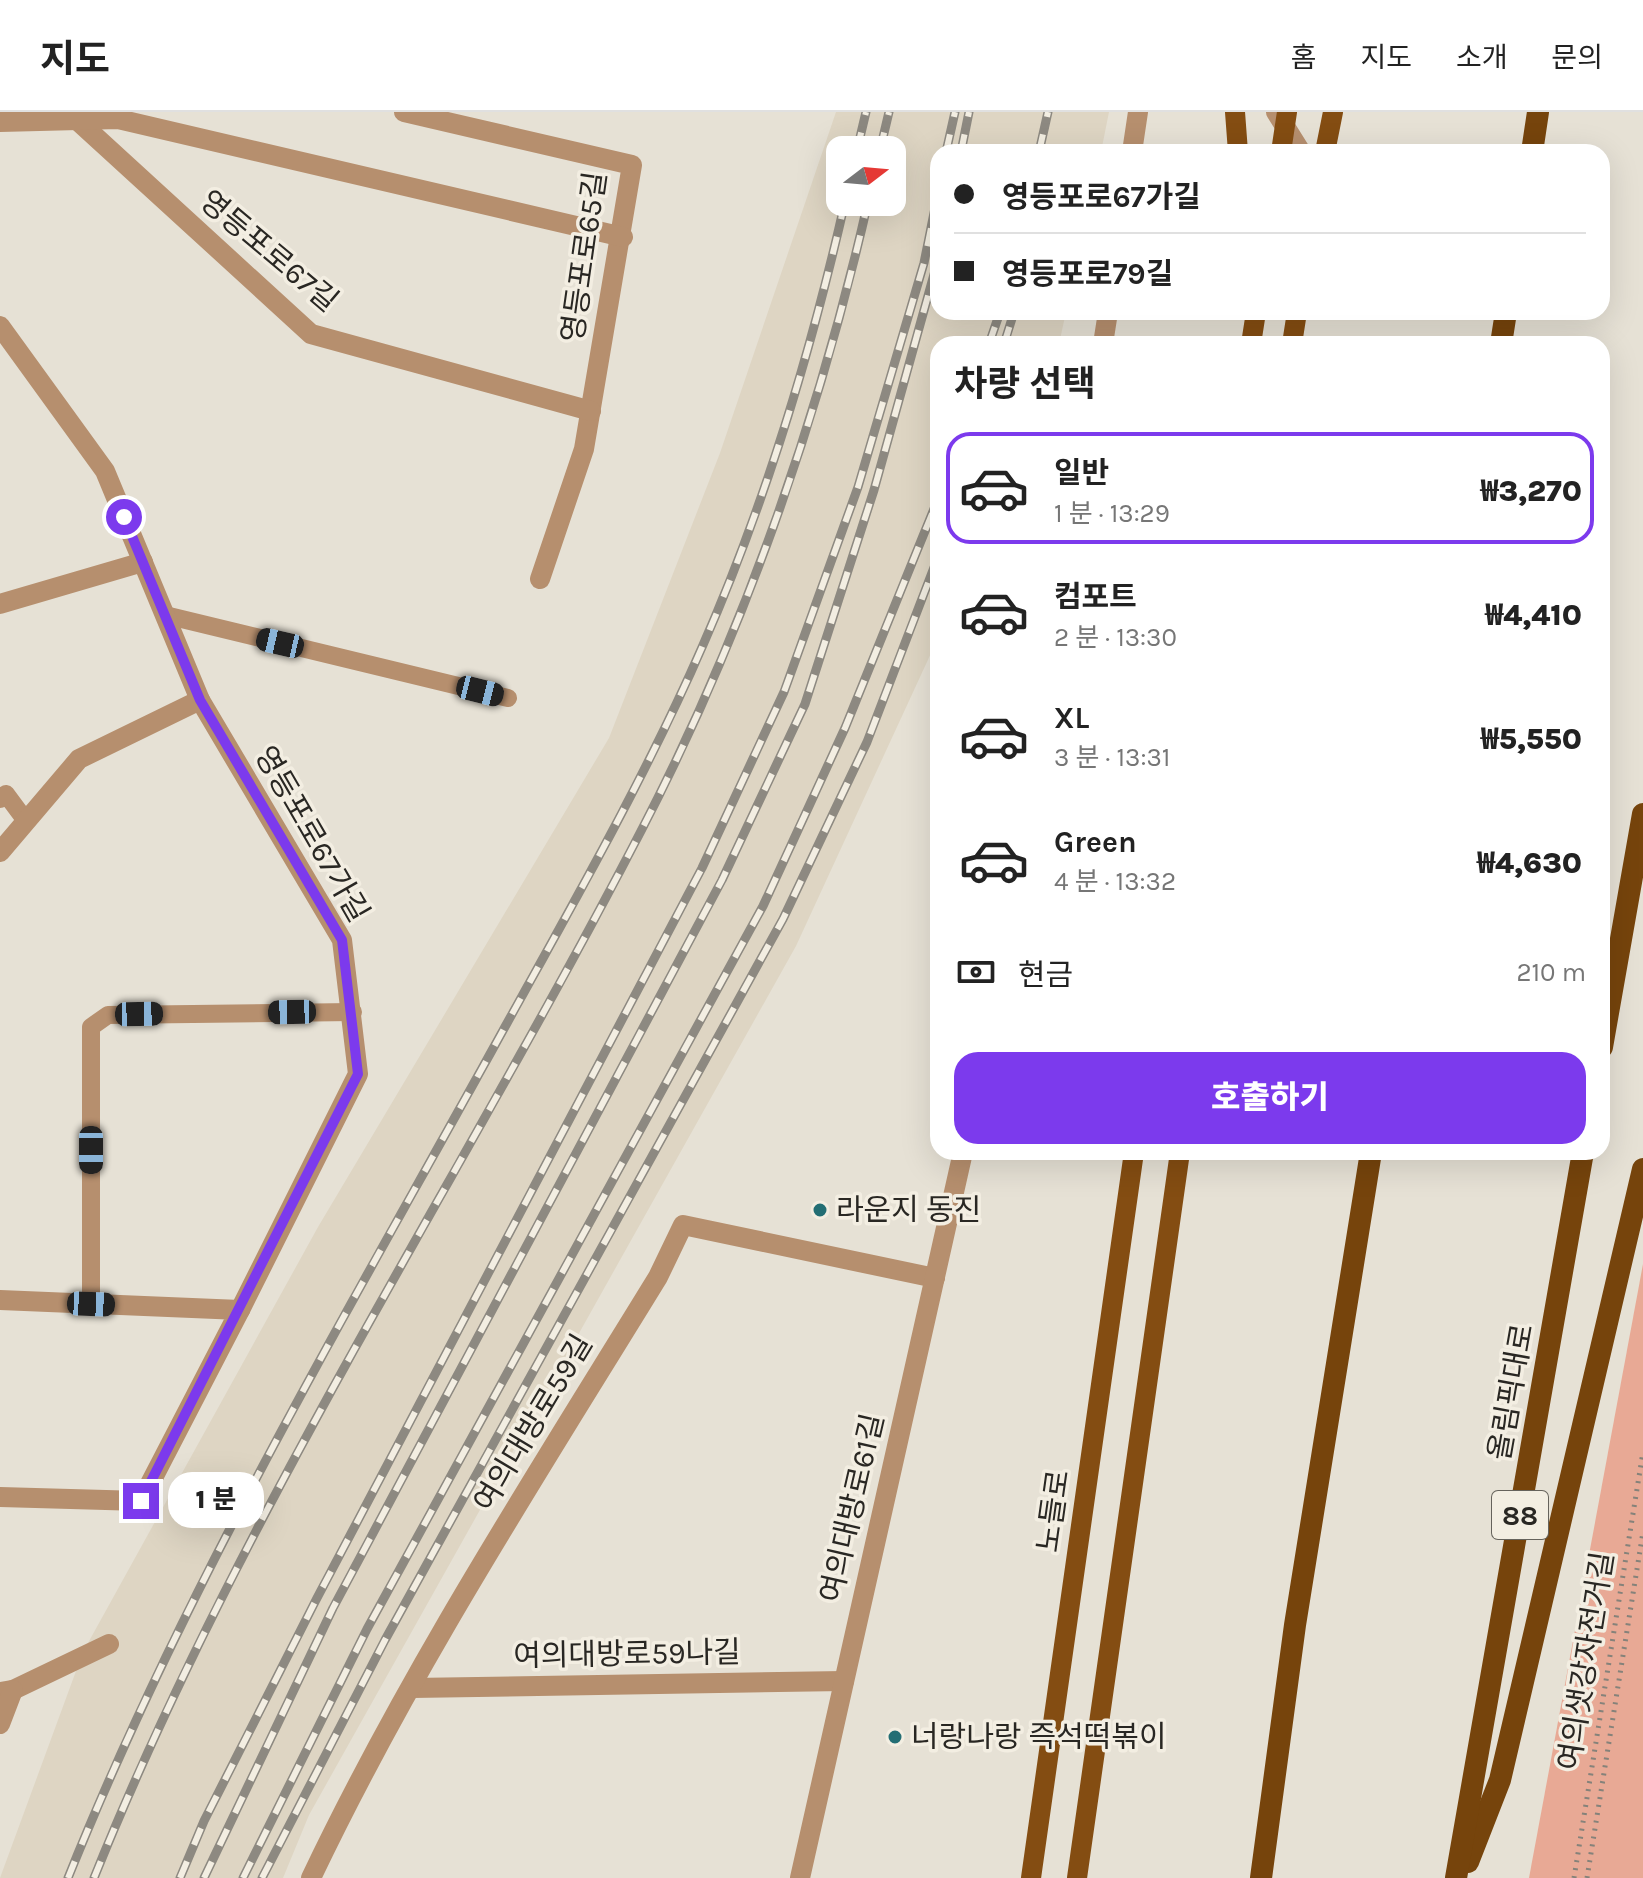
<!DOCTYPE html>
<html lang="ko">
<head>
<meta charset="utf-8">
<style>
  body { margin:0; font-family:Karla,"Noto Sans KR",sans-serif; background:#f2f2f2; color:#222; height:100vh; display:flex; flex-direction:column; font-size:30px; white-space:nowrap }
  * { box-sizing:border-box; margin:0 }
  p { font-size:26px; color:#767676 }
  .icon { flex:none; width:44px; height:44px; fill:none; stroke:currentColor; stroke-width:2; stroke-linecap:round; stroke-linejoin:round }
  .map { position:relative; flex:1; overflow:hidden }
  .panel { position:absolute; left:930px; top:224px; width:680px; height:824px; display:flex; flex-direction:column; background:#fff; border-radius:24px; box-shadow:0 8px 32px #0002 }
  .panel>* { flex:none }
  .guide { position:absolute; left:930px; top:32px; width:680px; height:176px; border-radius:24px; box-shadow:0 8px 32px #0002; display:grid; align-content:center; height:176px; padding:0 24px; background:#fff }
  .needle { width:52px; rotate:74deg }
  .tools { position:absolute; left:826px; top:24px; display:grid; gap:16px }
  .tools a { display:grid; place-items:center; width:80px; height:80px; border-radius:16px; background:#fff; box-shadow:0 8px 32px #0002; font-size:40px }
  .end { position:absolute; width:36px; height:36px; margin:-18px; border:10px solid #7c3aed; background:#fff; box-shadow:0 0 0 4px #fff }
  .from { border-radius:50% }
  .bubble { position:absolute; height:56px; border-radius:24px; background:#fff; box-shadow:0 8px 32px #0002; font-size:26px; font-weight:800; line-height:56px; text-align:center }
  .car { position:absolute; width:24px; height:48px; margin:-24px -12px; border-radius:10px; box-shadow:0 0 6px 2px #0007; background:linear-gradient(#222 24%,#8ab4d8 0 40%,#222 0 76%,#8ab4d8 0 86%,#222 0) }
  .guide b { display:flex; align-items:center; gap:28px; height:76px; font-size:30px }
  .guide b+b { border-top:2px solid #e0e0e0 }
  .guide i { width:20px; height:20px; background:#222 }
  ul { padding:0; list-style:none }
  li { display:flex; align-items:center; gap:24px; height:112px; margin:0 16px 12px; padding:0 8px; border:4px solid transparent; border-radius:24px }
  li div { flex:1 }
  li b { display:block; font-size:30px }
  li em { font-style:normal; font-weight:800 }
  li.active { border-color:#7c3aed }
  li>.icon { width:72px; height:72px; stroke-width:1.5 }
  h2 { padding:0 24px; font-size:36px; line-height:96px }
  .pay { display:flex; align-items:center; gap:20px; height:88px; padding:0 24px; font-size:30px }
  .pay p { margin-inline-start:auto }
  .button { display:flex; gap:16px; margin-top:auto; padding:16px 24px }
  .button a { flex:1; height:92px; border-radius:24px; background:#7c3aed; color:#fff; font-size:32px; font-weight:800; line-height:92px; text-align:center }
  header { display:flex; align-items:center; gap:48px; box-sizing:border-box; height:112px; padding:0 40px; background:#fff; border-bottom:2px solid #e0e0e0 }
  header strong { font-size:38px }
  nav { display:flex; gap:44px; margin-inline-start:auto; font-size:28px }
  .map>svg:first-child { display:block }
</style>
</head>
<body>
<header>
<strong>지도</strong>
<nav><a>홈</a><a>지도</a><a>소개</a><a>문의</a></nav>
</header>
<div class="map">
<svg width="1643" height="1766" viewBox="0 0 1643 1766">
  <rect width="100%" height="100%" fill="#e6e1d5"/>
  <path fill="#ded5c3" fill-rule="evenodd" d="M 836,0 L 1109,0 L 1101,40 L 938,40 L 938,200 L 1066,200 L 1059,232 L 938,232 L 938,526 L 796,834 L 309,1703 L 283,1766 L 0,1766 L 83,1540 L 318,1115 L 609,626 L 720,341 ZM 840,38 L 892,38 L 892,90 L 840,90 Z"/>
  <path fill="#e8a995" d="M 1643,1152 L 1643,1766 L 1529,1766 Z"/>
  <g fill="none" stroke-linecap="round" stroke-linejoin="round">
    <g stroke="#85827a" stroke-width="5" stroke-dasharray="2 6" stroke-linecap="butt">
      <path d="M 1574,1766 L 1643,1340"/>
      <path d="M 1587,1766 L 1643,1420"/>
    </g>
    <g stroke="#b68f6e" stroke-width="18">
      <path d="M 165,503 L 508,586"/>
      <path d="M 0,687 L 6,682 L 26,709"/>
      <path d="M 91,1192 L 91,915 L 108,903 L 353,900"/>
    </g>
    <g stroke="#b68f6e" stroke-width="20">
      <path d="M 404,0 L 632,53 L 584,337 L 540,467"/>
      <path d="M 77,8 L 311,222 L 591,299"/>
      <path d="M 0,10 L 118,7 L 623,125"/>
      <path d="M 1132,40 L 1138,0"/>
      <path d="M 0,214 L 105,359 L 200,588 L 342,828 L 358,962 L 240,1198"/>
      <path d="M 1103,232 L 1108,200"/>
      <path d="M 0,492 L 143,450"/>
      <path d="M 0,740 L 79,647 L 200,588"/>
      <path d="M 0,1188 L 240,1198 L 141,1389 L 0,1385"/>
      <path d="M 412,1576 L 844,1569"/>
      <path d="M 0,1580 L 13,1578 L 109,1532"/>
      <path d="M 0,1612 L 13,1578"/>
      <path d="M 311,1766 C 410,1558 537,1362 658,1165 L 683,1113 L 935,1166"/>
      <path d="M 800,1766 L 963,1040"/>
    </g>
    <path stroke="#b68f6e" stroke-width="20" d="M 1276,0 L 1301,40"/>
    <g stroke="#844d12" stroke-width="20">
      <path d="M 1235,0 L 1238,40"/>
      <path d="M 1281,40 L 1287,0"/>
      <path d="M 1325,40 L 1333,0"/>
      <path d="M 1251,232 L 1256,200"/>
      <path d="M 1292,232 L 1297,200"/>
      <path d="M 1031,1766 L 1134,1040"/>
      <path d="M 1077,1766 L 1180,1040"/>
    </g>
    <g stroke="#76440c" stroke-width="22">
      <path d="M 1532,40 L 1538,0"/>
      <path d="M 1501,232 L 1506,200"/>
      <path d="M 1602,935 L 1643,702"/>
      <path d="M 1468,1750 L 1500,1668 L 1643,1057"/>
      <path d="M 1261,1766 L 1295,1513 L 1371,1040"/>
      <path d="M 1456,1766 L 1583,1040"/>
    </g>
    <g stroke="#8d8981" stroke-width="9">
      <g id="rail">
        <path d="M 857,38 L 866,0"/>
        <path d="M 880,38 L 889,0"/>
        <path d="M 946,40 L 955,0"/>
        <path d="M 961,40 L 969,0"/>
        <path d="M 1039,40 L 1048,0"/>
        <path d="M 989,232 L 1000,200"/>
        <path d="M 1004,232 L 1014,200"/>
        <path d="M 68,1766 C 187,1469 352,1193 506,913 C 575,788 646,664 703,533 C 765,392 811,240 845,90"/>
        <path d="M 94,1766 C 241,1400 460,1069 641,719 C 743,522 819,306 868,90"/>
        <path d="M 180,1766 L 204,1709 L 317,1486 L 702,756 L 784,580 L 858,375 L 924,151 L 938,81"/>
        <path d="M 204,1766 L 333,1496 L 722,768 L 805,592 L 874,378 L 938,148"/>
        <path d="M 243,1766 L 367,1517 L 763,794 L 845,616 L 938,387"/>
        <path d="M 262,1766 L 385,1528 L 783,807 L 867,630 L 938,445"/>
      </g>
    </g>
    <use href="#rail" stroke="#f3eee2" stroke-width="6" stroke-dasharray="18" stroke-linecap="butt"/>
  </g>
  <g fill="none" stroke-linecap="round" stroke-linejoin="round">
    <path stroke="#7c3aed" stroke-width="10" d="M 124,405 L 200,588 L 342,828 L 358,962 L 141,1389"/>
  </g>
  <g fill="#236e74" stroke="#f3eee2" stroke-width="3">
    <circle cx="820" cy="1098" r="8"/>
    <circle cx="895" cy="1625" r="8"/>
  </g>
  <g text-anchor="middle" stroke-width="7" stroke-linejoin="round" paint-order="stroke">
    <rect fill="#f3eee2" stroke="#66635c" stroke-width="2" x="1492" y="1379" width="56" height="48" rx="6"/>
    <g font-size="28" font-weight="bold" fill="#292723">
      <text x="1520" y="1413">88</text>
    </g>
    <g font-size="30" fill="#292723" stroke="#f3eee2">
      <text transform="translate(269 139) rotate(40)" y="10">영등포로67길</text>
      <text transform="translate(584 145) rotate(-82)" y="10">영등포로65길</text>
      <text transform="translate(312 722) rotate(60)" y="10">영등포로67가길</text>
      <text transform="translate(1511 1280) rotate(-80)" y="10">올림픽대로</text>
      <text transform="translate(533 1311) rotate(-59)" y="10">여의대방로59길</text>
      <text transform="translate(852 1396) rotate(-77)" y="10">여의대방로61길</text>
      <text transform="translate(1053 1399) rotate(-82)" y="10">노들로</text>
      <text transform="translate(627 1542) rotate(-1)" y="10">여의대방로59나길</text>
      <text transform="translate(1586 1549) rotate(-81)" y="10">여의샛강자전거길</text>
    </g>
    <g font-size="30" fill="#292723" stroke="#f3eee2" text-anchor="start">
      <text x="836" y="1108">라운지 동진</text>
      <text x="911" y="1635">너랑나랑 즉석떡볶이</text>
    </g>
  </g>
</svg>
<div class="tools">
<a><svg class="needle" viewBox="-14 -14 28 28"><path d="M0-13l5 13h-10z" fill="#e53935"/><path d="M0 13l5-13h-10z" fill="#767676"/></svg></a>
</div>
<i class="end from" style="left:124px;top:405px"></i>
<i class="end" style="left:141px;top:1389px"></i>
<div class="bubble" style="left:168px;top:1360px;width:96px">1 분</div>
<i class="car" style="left:280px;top:531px;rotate:283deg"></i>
<i class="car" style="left:480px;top:579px;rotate:104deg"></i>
<i class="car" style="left:292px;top:900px;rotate:269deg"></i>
<i class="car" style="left:139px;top:902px;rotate:89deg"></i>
<i class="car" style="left:91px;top:1038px;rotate:180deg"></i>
<i class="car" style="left:91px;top:1192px;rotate:92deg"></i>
<div class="guide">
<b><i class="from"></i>영등포로67가길</b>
<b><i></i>영등포로79길</b>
</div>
<section class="panel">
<h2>차량 선택</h2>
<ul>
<li class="active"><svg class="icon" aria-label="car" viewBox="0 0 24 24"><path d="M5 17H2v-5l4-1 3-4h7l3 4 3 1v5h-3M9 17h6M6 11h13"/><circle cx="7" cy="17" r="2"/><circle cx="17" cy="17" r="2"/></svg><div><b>일반</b><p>1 분 · 13:29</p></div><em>₩3,270</em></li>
<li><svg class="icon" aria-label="car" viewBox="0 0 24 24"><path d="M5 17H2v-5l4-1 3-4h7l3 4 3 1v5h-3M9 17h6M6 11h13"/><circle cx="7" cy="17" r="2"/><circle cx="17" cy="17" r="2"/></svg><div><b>컴포트</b><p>2 분 · 13:30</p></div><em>₩4,410</em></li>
<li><svg class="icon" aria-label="car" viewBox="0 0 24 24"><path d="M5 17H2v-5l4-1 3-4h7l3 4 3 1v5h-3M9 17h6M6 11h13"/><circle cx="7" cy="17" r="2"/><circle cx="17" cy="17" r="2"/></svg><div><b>XL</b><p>3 분 · 13:31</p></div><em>₩5,550</em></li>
<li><svg class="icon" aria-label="car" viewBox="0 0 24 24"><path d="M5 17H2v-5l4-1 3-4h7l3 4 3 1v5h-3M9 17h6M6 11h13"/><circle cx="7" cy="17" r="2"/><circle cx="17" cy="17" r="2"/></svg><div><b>Green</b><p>4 분 · 13:32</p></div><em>₩4,630</em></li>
</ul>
<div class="pay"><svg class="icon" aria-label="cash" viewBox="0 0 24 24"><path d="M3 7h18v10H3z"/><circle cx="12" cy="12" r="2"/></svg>현금<p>210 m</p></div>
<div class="button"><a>호출하기</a></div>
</section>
</div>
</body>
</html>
